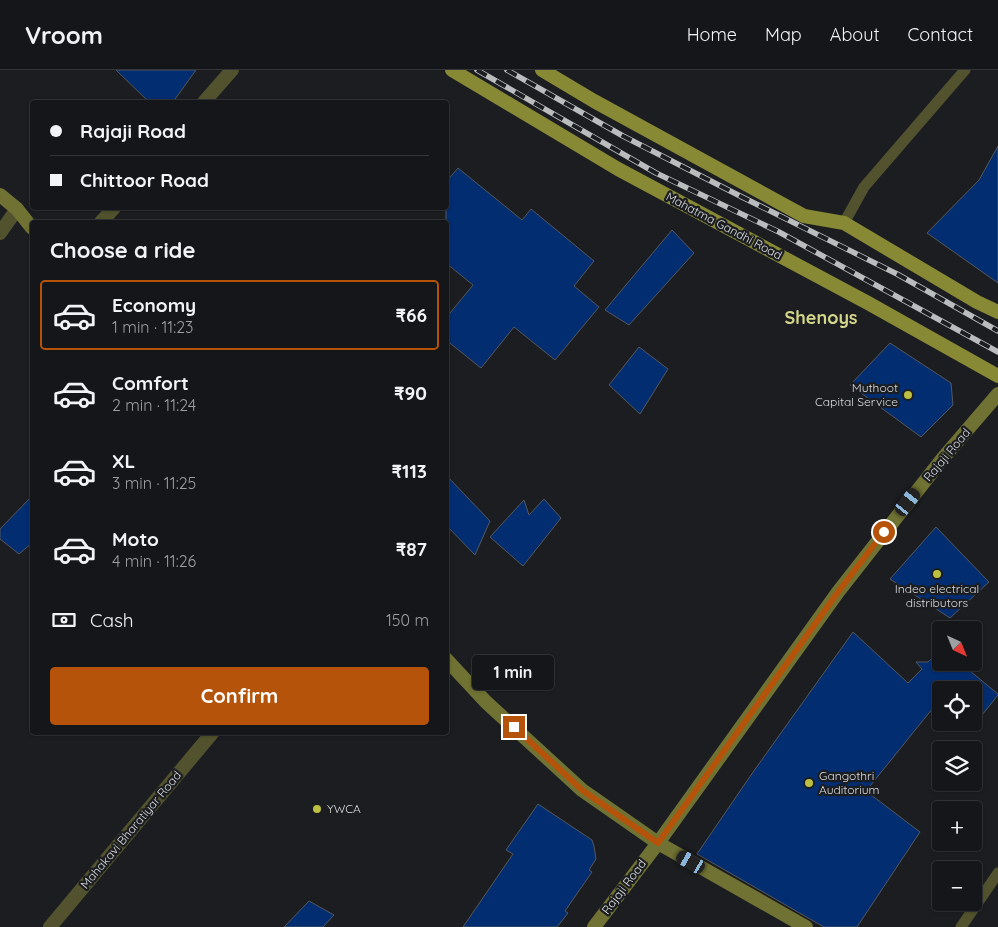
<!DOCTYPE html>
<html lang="en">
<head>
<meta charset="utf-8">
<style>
  body { margin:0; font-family:Quicksand,sans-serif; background:#212326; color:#f1f3f6; height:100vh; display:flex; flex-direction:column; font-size:19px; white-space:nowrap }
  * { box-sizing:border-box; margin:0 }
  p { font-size:16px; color:#9d9fa2 }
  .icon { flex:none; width:28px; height:28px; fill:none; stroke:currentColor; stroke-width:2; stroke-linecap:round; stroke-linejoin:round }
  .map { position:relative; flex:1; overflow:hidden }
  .panel { position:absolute; left:30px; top:150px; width:419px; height:515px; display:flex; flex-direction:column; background:#141619; border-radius:5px; box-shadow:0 1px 4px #0004,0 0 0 1px #333538 }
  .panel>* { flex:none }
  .banner { position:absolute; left:30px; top:30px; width:419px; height:110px; border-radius:5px; box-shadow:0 1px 4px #0004,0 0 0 1px #333538; display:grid; align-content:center; height:110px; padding:0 20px; background:#141619 }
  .needle { width:32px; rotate:137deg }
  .buttons { position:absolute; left:932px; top:551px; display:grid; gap:10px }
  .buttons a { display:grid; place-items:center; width:50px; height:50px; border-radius:5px; background:#141619; box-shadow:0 1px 4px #0004,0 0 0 1px #333538; font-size:25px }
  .end { position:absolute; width:22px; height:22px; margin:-11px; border:6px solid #b45309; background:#fff; box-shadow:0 0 0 2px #fff }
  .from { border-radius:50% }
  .bubble { position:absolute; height:35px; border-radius:5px; background:#141619; box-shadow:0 1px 4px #0004,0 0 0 1px #333538; font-size:16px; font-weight:700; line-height:35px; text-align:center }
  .car { position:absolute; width:15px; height:30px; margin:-15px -8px; border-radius:6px; box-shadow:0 0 4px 1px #0007; background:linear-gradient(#222 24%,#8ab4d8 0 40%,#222 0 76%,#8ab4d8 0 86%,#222 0) }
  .banner b { display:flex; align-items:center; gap:18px; height:48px; font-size:19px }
  .banner b+b { border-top:1px solid #333538 }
  .banner i { width:12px; height:12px; background:#f1f3f6 }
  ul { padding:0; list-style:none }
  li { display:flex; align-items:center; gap:15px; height:70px; margin:0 10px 8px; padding:0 10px; border:2px solid transparent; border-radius:5px }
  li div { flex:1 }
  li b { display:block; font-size:19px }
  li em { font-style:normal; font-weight:700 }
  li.current { border-color:#b45309 }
  li>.icon { width:45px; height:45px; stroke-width:1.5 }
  h2 { padding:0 20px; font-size:22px; line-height:60px }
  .pay { display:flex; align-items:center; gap:12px; height:55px; padding:0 20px; font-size:19px }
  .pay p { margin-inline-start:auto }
  .cta { display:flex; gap:10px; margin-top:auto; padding:10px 20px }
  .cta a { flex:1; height:58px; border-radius:5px; background:#b45309; color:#fff; font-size:20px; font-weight:700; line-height:58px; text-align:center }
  header { display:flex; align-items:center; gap:30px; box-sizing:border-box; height:70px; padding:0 25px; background:#141619; border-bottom:1px solid #333538 }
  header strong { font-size:24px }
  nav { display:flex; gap:28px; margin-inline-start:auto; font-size:18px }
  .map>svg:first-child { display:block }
</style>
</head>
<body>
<header>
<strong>Vroom</strong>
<nav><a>Home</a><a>Map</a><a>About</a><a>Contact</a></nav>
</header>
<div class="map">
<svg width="998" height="857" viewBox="0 0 998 857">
  <rect width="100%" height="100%" fill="#1b1d21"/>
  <g fill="#032d71" stroke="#55585c">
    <path d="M 116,0 L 196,0 L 173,32 L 149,32 Z"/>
    <path d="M 998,76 L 998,213 L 927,163 L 979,110 Z"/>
    <path d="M 458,98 L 522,150 L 531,139 L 594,191 L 574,216 L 599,237 L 555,290 L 514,257 L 481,298 L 446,270 L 446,248 L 473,215 L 446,193 L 446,112 Z"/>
    <path d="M 672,160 L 694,183 L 629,255 L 605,240 Z"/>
    <path d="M 890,273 L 951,313 L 953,335 L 921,367 L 850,315 Z"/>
    <path d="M 639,277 L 668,299 L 640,344 L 609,315 Z"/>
    <path d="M 446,405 L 490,451 L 475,485 L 446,455 Z"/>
    <path d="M 32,426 L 32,473 L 19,484 L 0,469 L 0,459 Z"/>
    <path d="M 544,429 L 561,448 L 523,496 L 490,467 L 524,430 L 529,445 Z"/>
    <path d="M 936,457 L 989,512 L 950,548 L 890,509 Z"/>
    <path d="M 853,562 L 908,613 L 922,599 L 916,592 L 928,592 L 941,580 L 941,592 L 959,592 L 998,624 L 998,625 L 974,655 L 972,652 L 974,652 L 974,620 L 941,620 L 941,628 L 866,721 L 920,762 L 857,857 L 824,857 L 697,784 L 751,705 Z"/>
    <path d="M 538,734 L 592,770 L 594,776 L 596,789 L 589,800 L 592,802 L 565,841 L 568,843 L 557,857 L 463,857 L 513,784 L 506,780 Z"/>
    <path d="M 309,831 L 334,845 L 323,857 L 284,857 Z"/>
  </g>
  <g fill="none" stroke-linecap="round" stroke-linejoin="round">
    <g stroke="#52532e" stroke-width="11">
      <path d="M 844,153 L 864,117 L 965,0"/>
      <path d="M 961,857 L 998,803"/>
    </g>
    <g stroke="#52532e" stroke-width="14">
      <path d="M 204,32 L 232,0"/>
      <path d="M 101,152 L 114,138"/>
      <path d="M 0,163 L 17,139"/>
      <path d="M 50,857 L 213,662"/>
    </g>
    <g stroke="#707233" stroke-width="14">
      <path d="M 0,125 L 17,139 L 32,158"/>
      <path d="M 446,589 L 486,632 L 582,720 L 658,773 L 806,857"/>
      <path d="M 594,857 L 658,773 L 838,522 L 943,388 L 998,324"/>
    </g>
    <g stroke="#878935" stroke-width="14">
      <path d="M 452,0 L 618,99 L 868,233 L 998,306"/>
      <path d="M 542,0 L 594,31 L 804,146 L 844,153 L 977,232 L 998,242"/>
    </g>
    <g stroke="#babcbe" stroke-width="5.5">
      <g id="rail">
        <path d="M 477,0 L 656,103 L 779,162 L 998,282"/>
        <path d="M 507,0 L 623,66 L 742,127 L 897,204 L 998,261"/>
      </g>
    </g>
    <use href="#rail" stroke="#1b1d21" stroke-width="4" stroke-dasharray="11" stroke-linecap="butt"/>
  </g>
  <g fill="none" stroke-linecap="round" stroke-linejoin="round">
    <path stroke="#b45309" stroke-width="6" d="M 514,657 L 582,720 L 658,773 L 838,522 L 884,462"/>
  </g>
  <g fill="#bdbf43" stroke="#1b1d21" stroke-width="2">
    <circle cx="908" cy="325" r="5"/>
    <circle cx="937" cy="504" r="5"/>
    <circle cx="809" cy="713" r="5"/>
    <circle cx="317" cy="739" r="5"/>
  </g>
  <g text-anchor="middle" stroke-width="4.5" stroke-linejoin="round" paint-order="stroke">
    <g font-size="12" fill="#dcdee0" stroke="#1b1d21">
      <text transform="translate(724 156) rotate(28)" y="4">Mahatma Gandhi Road</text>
      <text transform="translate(947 385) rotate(-50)" y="4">Rajaji Road</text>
      <text transform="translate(131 760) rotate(-50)" y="4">Mahakavi Bharatiyar Road</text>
      <text transform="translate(624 817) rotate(-53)" y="4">Rajaji Road</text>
    </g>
    <g font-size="12" fill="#dcdee0" stroke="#1b1d21" text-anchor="start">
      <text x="898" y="322" text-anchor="end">Muthoot<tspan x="898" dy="14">Capital Service</tspan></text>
      <text x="937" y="523" text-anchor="middle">Indeo electrical<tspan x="937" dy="14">distributors</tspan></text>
      <text x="819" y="710">Gangothri<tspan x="819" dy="14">Auditorium</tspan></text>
      <text x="327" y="743">YWCA</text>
    </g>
    <g font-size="18" font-weight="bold" fill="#d4d789" stroke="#1b1d21">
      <text x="821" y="254">Shenoys</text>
    </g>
  </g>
</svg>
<div class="buttons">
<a><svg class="needle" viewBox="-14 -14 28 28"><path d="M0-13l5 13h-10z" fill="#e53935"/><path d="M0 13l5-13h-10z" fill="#9d9fa2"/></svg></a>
<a><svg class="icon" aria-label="locate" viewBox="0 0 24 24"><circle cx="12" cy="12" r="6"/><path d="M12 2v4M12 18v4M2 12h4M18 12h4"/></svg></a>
<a><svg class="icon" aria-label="layers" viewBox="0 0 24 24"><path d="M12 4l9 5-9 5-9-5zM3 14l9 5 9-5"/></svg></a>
<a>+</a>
<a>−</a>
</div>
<i class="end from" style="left:884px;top:462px"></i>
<i class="end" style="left:514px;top:657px"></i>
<div class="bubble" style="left:472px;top:585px;width:82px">1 min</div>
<i class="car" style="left:908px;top:432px;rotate:38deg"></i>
<i class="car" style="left:691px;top:792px;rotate:300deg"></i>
<div class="banner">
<b><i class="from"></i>Rajaji Road</b>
<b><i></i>Chittoor Road</b>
</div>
<section class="panel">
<h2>Choose a ride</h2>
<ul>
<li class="current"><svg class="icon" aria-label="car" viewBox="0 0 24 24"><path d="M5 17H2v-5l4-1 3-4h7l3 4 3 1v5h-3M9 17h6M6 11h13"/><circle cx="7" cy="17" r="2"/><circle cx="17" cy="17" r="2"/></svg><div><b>Economy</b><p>1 min · 11:23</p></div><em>₹66</em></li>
<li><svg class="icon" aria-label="car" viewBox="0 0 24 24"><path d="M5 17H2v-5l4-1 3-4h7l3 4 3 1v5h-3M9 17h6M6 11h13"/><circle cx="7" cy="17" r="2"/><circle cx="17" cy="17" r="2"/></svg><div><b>Comfort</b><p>2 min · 11:24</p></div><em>₹90</em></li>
<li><svg class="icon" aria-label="car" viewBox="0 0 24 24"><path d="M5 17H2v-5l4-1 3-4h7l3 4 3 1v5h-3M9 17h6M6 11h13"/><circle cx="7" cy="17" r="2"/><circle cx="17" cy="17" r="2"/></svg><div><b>XL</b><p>3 min · 11:25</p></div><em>₹113</em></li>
<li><svg class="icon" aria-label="car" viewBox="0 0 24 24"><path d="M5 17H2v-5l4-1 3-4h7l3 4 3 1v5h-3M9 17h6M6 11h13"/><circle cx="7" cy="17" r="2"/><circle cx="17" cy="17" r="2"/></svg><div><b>Moto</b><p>4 min · 11:26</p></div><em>₹87</em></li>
</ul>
<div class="pay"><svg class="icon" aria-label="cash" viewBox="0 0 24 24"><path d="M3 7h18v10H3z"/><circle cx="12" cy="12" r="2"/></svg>Cash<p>150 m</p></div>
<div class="cta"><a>Confirm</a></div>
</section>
</div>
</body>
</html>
